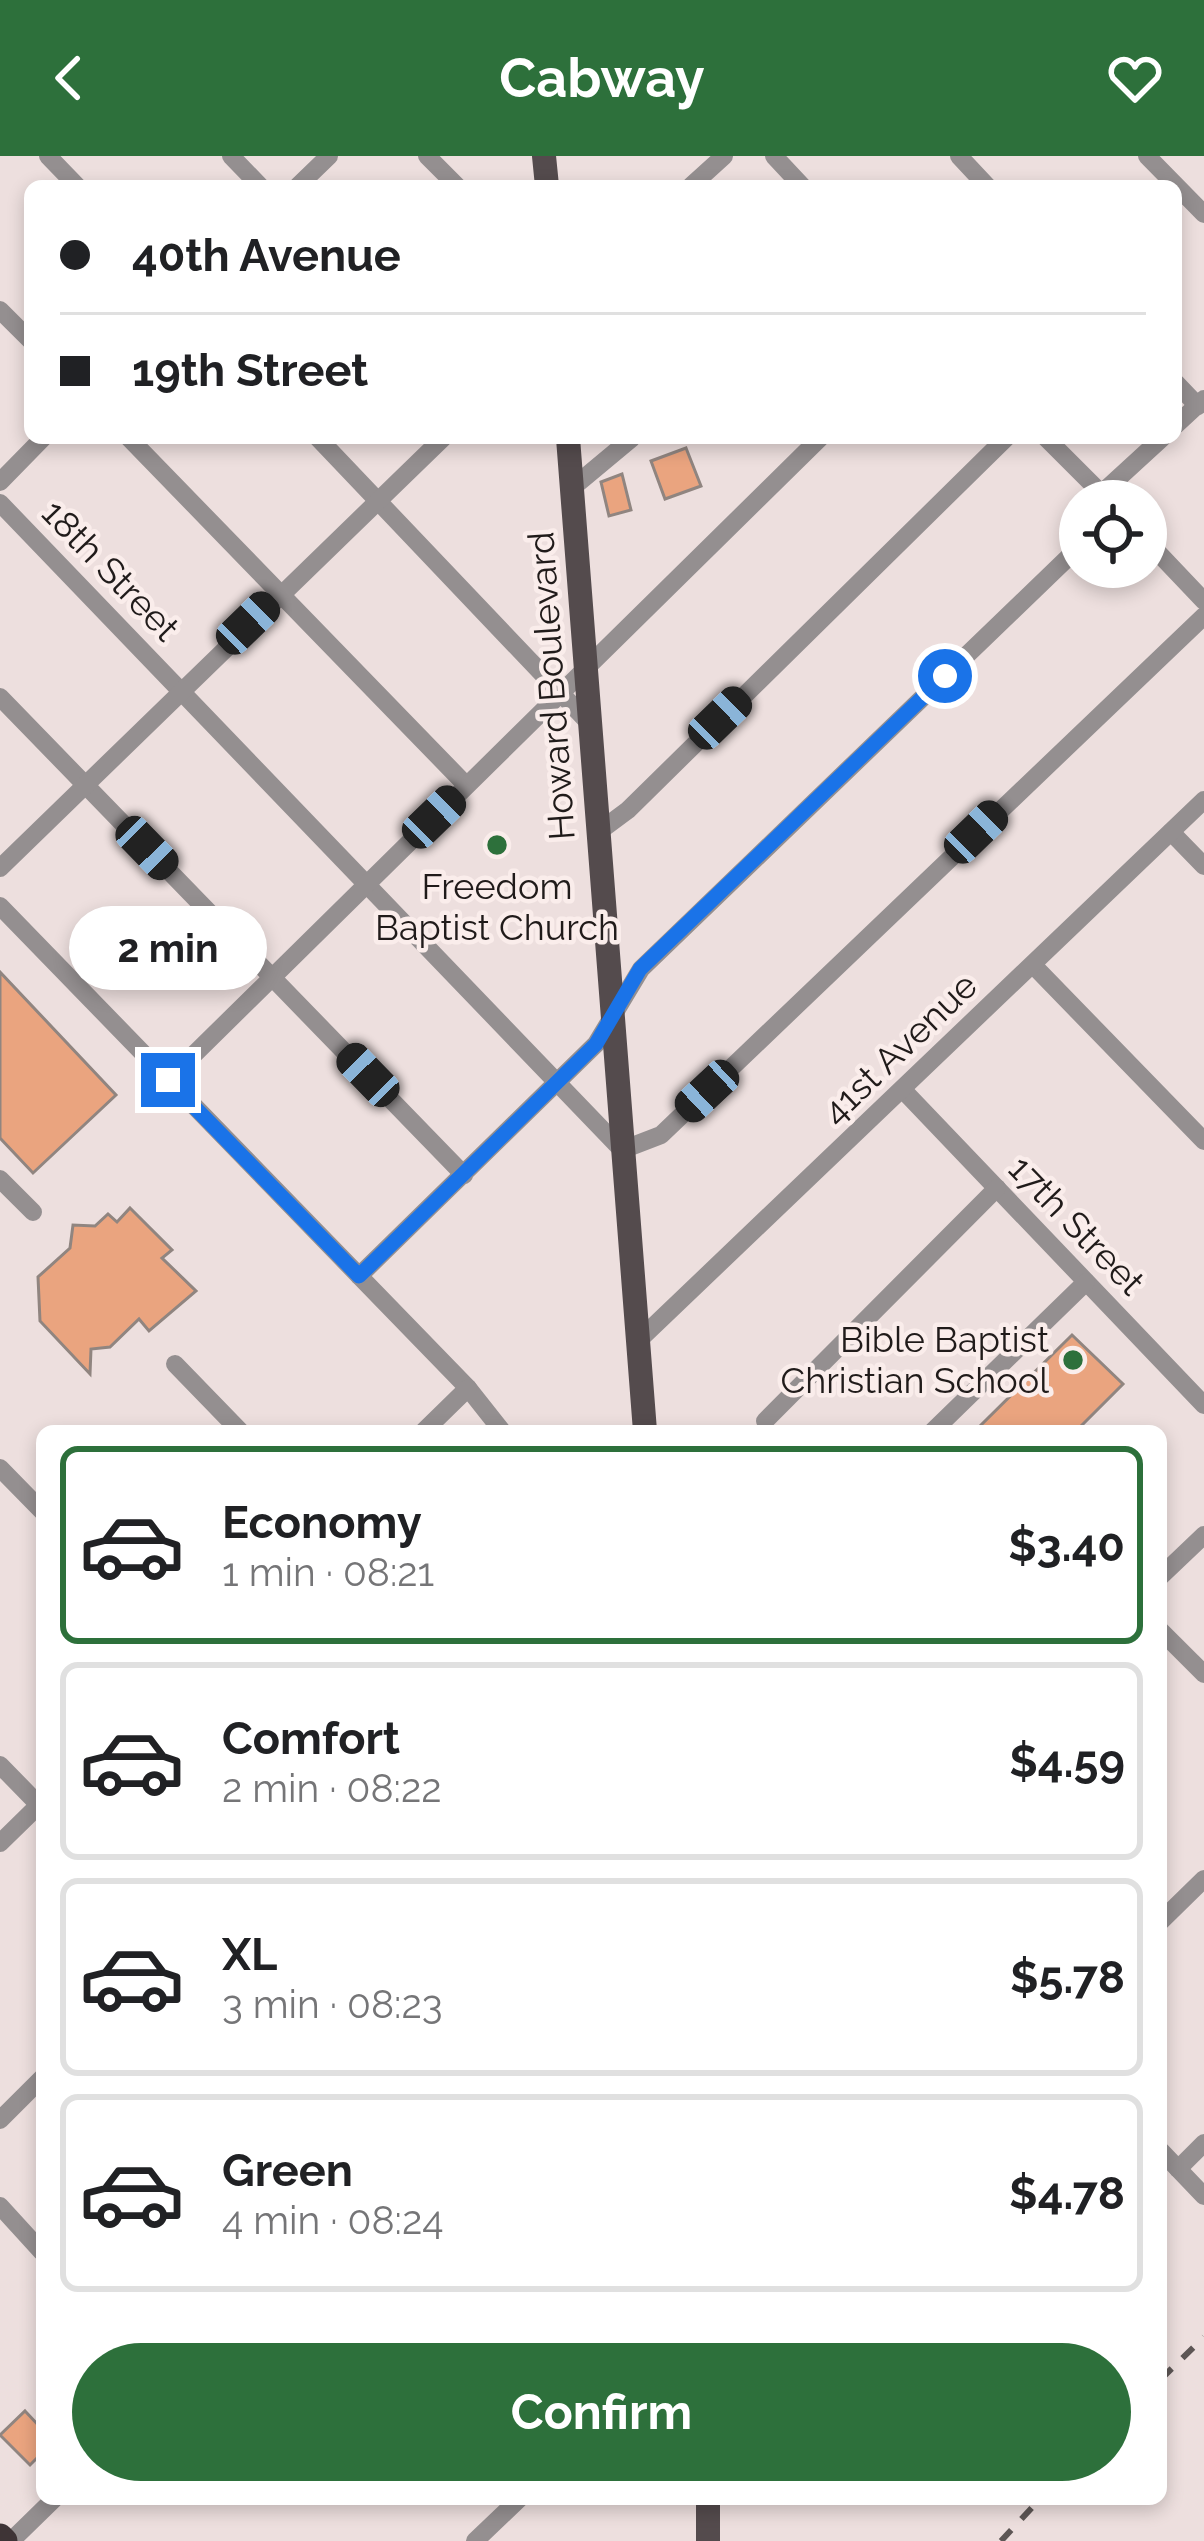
<!DOCTYPE html>
<html lang="en">
<head>
<meta charset="utf-8">
<style>
  body { margin:0; font-family:Raleway,sans-serif; background:#f2f2f2; color:#202124; height:100vh; display:flex; flex-direction:column; font-size:45px; white-space:nowrap }
  * { box-sizing:border-box; margin:0 }
  p { font-size:39px; color:#757577 }
  .icon { flex:none; width:66px; height:66px; fill:none; stroke:currentColor; stroke-width:2; stroke-linecap:round; stroke-linejoin:round }
  .map { position:relative; flex:1; overflow:hidden }
  .details { position:absolute; left:36px; top:1269px; width:1131px; height:1080px; display:flex; flex-direction:column; background:#fff; border-radius:18px; box-shadow:0 6px 18px #0003 }
  .details>* { flex:none }
  .top-card { position:absolute; left:24px; top:24px; width:1158px; height:264px; border-radius:18px; box-shadow:0 6px 18px #0003; display:grid; align-content:center; height:264px; padding:0 36px; background:#fff }
  .buttons { position:absolute; left:1059px; top:324px; display:grid; gap:24px }
  .buttons a { display:grid; place-items:center; width:108px; height:108px; border-radius:50%; background:#fff; box-shadow:0 6px 18px #0003; font-size:60px }
  .end { position:absolute; width:54px; height:54px; margin:-27px; border:15px solid #1a73e8; background:#fff; box-shadow:0 0 0 6px #fff }
  .from { border-radius:50% }
  .bubble { position:absolute; height:84px; border-radius:42px; background:#fff; box-shadow:0 6px 18px #0003; font-size:39px; font-weight:700; line-height:84px; text-align:center }
  .car { position:absolute; width:36px; height:72px; margin:-36px -18px; border-radius:15px; box-shadow:0 0 9px 3px #0007; background:linear-gradient(#222 24%,#8ab4d8 0 40%,#222 0 76%,#8ab4d8 0 86%,#222 0) }
  .top-card b { display:flex; align-items:center; gap:42px; height:114px; font-size:45px }
  .top-card b+b { border-top:3px solid #e0e0e0 }
  .top-card i { width:30px; height:30px; background:#202124 }
  ul { padding:21px 0 0; list-style:none }
  li { display:flex; align-items:center; gap:36px; height:198px; margin:0 24px 18px; padding:0 12px; border:6px solid #e0e0e0; border-radius:18px }
  li div { flex:1 }
  li b { display:block; font-size:45px }
  li em { font-style:normal; font-weight:700 }
  li.active { border-color:#2d703b }
  li>.icon { width:108px; height:108px; stroke-width:1.5 }
  .action { display:flex; gap:24px; margin-top:auto; padding:24px 36px }
  .action a { flex:1; height:138px; border-radius:72px; background:#2d703b; color:#fff; font-size:48px; font-weight:700; line-height:138px; text-align:center }
  header { display:flex; justify-content:space-between; align-items:center; height:156px; padding:0 36px; background:#2d703b; color:#fff; font-size:54px; font-weight:700 }
  .map>svg:first-child { display:block }
</style>
</head>
<body>
<header><svg class="icon" aria-label="back" viewBox="0 0 24 24"><path d="M15 5l-7 7 7 7"/></svg>Cabway<svg class="icon" aria-label="heart" viewBox="0 0 24 24"><path d="M12 20l-8-8c-3-5 5-10 8-4 3-6 11-1 8 4z"/></svg></header>
<div class="map">
<svg width="1204" height="2385" viewBox="0 0 1204 2385">
  <rect width="100%" height="100%" fill="#eddfde"/>
  <g fill="#eaa47f" stroke="#908580" stroke-width="3">
    <path d="M 686,292 L 701,330 L 665,343 L 651,305 Z"/>
    <path d="M 622,318 L 631,354 L 609,360 L 601,326 Z"/>
    <path d="M 0,816 L 116,939 L 33,1017 L 0,982 Z"/>
    <path d="M 130,1052 L 172,1094 L 162,1102 L 196,1135 L 149,1175 L 139,1163 L 110,1191 L 91,1193 L 90,1218 L 40,1165 L 38,1121 L 70,1092 L 73,1069 L 95,1070 L 108,1058 L 117,1066 Z"/>
    <path d="M 1072,1179 L 1123,1228 L 1076,1275 L 975,1275 Z"/>
    <path d="M 25,2255 L 42,2273 L 42,2297 L 30,2309 L 0,2279 Z"/>
  </g>
  <g fill="none" stroke-linecap="round" stroke-linejoin="round">
    <g stroke="#948f90" stroke-width="18">
      <path d="M 48,0 L 77,30"/>
      <path d="M 231,0 L 260,30"/>
      <path d="M 427,0 L 457,30"/>
      <path d="M 774,0 L 802,30"/>
      <path d="M 959,0 L 987,30"/>
      <path d="M 1147,0 L 1204,58"/>
      <path d="M 298,30 L 329,0"/>
      <path d="M 691,30 L 724,0"/>
      <path d="M 0,154 L 30,184"/>
      <path d="M 1176,227 L 1198,250"/>
      <path d="M 1176,269 L 1204,243"/>
      <path d="M 129,282 L 466,629"/>
      <path d="M 318,282 L 591,569"/>
      <path d="M 1046,282 L 1109,345"/>
      <path d="M 0,326 L 43,282"/>
      <path d="M 572,332 L 632,282"/>
      <path d="M 1102,337 L 1162,282"/>
      <path d="M 0,347 L 622,994 L 661,979 L 1204,460"/>
      <path d="M 1146,384 L 1204,445"/>
      <path d="M 0,541 L 464,1019"/>
      <path d="M 1171,676 L 1204,710"/>
      <path d="M 597,677 L 628,654 L 1006,282"/>
      <path d="M 0,712 L 443,282"/>
      <path d="M 0,750 L 468,1232 L 502,1275"/>
      <path d="M 1033,809 L 1204,985"/>
      <path d="M 168,924 L 820,282"/>
      <path d="M 903,934 L 1204,1249"/>
      <path d="M 0,1023 L 33,1056"/>
      <path d="M 359,1120 L 596,888 L 641,813 L 1080,390"/>
      <path d="M 638,1185 L 1204,644"/>
      <path d="M 175,1208 L 240,1275"/>
      <path d="M 765,1265 L 997,1032"/>
      <path d="M 424,1275 L 468,1232"/>
      <path d="M 933,1275 L 1086,1126"/>
      <path d="M 0,1312 L 42,1355"/>
      <path d="M 1161,1420 L 1204,1379"/>
      <path d="M 1161,1475 L 1204,1518"/>
      <path d="M 0,1609 L 39,1649"/>
      <path d="M 0,1687 L 42,1646"/>
      <path d="M 1161,1765 L 1204,1723"/>
      <path d="M 0,1964 L 42,1922"/>
      <path d="M 1161,1995 L 1204,2040"/>
      <path d="M 1178,2013 L 1204,1987"/>
      <path d="M 0,2050 L 42,2096"/>
      <path d="M 11,2385 L 54,2343"/>
      <path d="M 475,2385 L 519,2343"/>
    </g>
    <g stroke="#544b4d" stroke-width="24">
      <path d="M 544,0 L 547,30"/>
      <path d="M 568,282 L 645,1275"/>
      <path d="M 708,2343 L 708,2385"/>
    </g>
    <path stroke="#3e3436" stroke-width="27" d="M 0,2381 L 4,2385"/>
    <g stroke="#5d5655" stroke-width="6" stroke-dasharray="15 15" stroke-linecap="butt">
      <path d="M 1161,2223 L 1204,2181"/>
      <path d="M 1001,2385 L 1040,2343"/>
    </g>
  </g>
  <g fill="none" stroke-linecap="round" stroke-linejoin="round">
    <path stroke="#1a73e8" stroke-width="15" d="M 168,924 L 359,1120 L 596,888 L 640,813 L 945,520"/>
  </g>
  <g fill="#2d703b" stroke="#faedeb" stroke-width="4.5">
    <circle cx="497" cy="689" r="12"/>
    <circle cx="1073" cy="1204" r="12"/>
  </g>
  <g text-anchor="middle" stroke-width="9" stroke-linejoin="round" paint-order="stroke">
    <g font-size="36" fill="#201b1a" stroke="#faedeb">
      <text transform="translate(111 414) rotate(46)" y="13">18th Street</text>
      <text transform="translate(551 530) rotate(-94)" y="13">Howard Boulevard</text>
      <text transform="translate(899 892) rotate(-44)" y="13">41st Avenue</text>
      <text transform="translate(1077 1069) rotate(46)" y="13">17th Street</text>
    </g>
    <g font-size="36" fill="#201b1a" stroke="#faedeb">
      <text x="497" y="743">Freedom<tspan x="497" dy="41">Baptist Church</tspan></text>
      <text x="1049" y="1196" text-anchor="end">Bible Baptist<tspan x="1049" dy="41">Christian School</tspan></text>
    </g>
  </g>
</svg>
<div class="buttons">
<a><svg class="icon" aria-label="locate" viewBox="0 0 24 24"><circle cx="12" cy="12" r="6"/><path d="M12 2v4M12 18v4M2 12h4M18 12h4"/></svg></a>
</div>
<i class="end from" style="left:945px;top:520px"></i>
<i class="end" style="left:168px;top:924px"></i>
<div class="bubble" style="left:69px;top:750px;width:198px">2 min</div>
<i class="car" style="left:248px;top:467px;rotate:46deg"></i>
<i class="car" style="left:720px;top:562px;rotate:46deg"></i>
<i class="car" style="left:434px;top:661px;rotate:46deg"></i>
<i class="car" style="left:976px;top:676px;rotate:46deg"></i>
<i class="car" style="left:147px;top:692px;rotate:136deg"></i>
<i class="car" style="left:368px;top:919px;rotate:316deg"></i>
<i class="car" style="left:707px;top:935px;rotate:227deg"></i>
<div class="top-card">
<b><i class="from"></i>40th Avenue</b>
<b><i></i>19th Street</b>
</div>
<section class="details">
<ul>
<li class="active"><svg class="icon" aria-label="car" viewBox="0 0 24 24"><path d="M5 17H2v-5l4-1 3-4h7l3 4 3 1v5h-3M9 17h6M6 11h13"/><circle cx="7" cy="17" r="2"/><circle cx="17" cy="17" r="2"/></svg><div><b>Economy</b><p>1 min · 08:21</p></div><em>$3.40</em></li>
<li><svg class="icon" aria-label="car" viewBox="0 0 24 24"><path d="M5 17H2v-5l4-1 3-4h7l3 4 3 1v5h-3M9 17h6M6 11h13"/><circle cx="7" cy="17" r="2"/><circle cx="17" cy="17" r="2"/></svg><div><b>Comfort</b><p>2 min · 08:22</p></div><em>$4.59</em></li>
<li><svg class="icon" aria-label="car" viewBox="0 0 24 24"><path d="M5 17H2v-5l4-1 3-4h7l3 4 3 1v5h-3M9 17h6M6 11h13"/><circle cx="7" cy="17" r="2"/><circle cx="17" cy="17" r="2"/></svg><div><b>XL</b><p>3 min · 08:23</p></div><em>$5.78</em></li>
<li><svg class="icon" aria-label="car" viewBox="0 0 24 24"><path d="M5 17H2v-5l4-1 3-4h7l3 4 3 1v5h-3M9 17h6M6 11h13"/><circle cx="7" cy="17" r="2"/><circle cx="17" cy="17" r="2"/></svg><div><b>Green</b><p>4 min · 08:24</p></div><em>$4.78</em></li>
</ul>
<div class="action"><a>Confirm</a></div>
</section>
</div>
</body>
</html>
